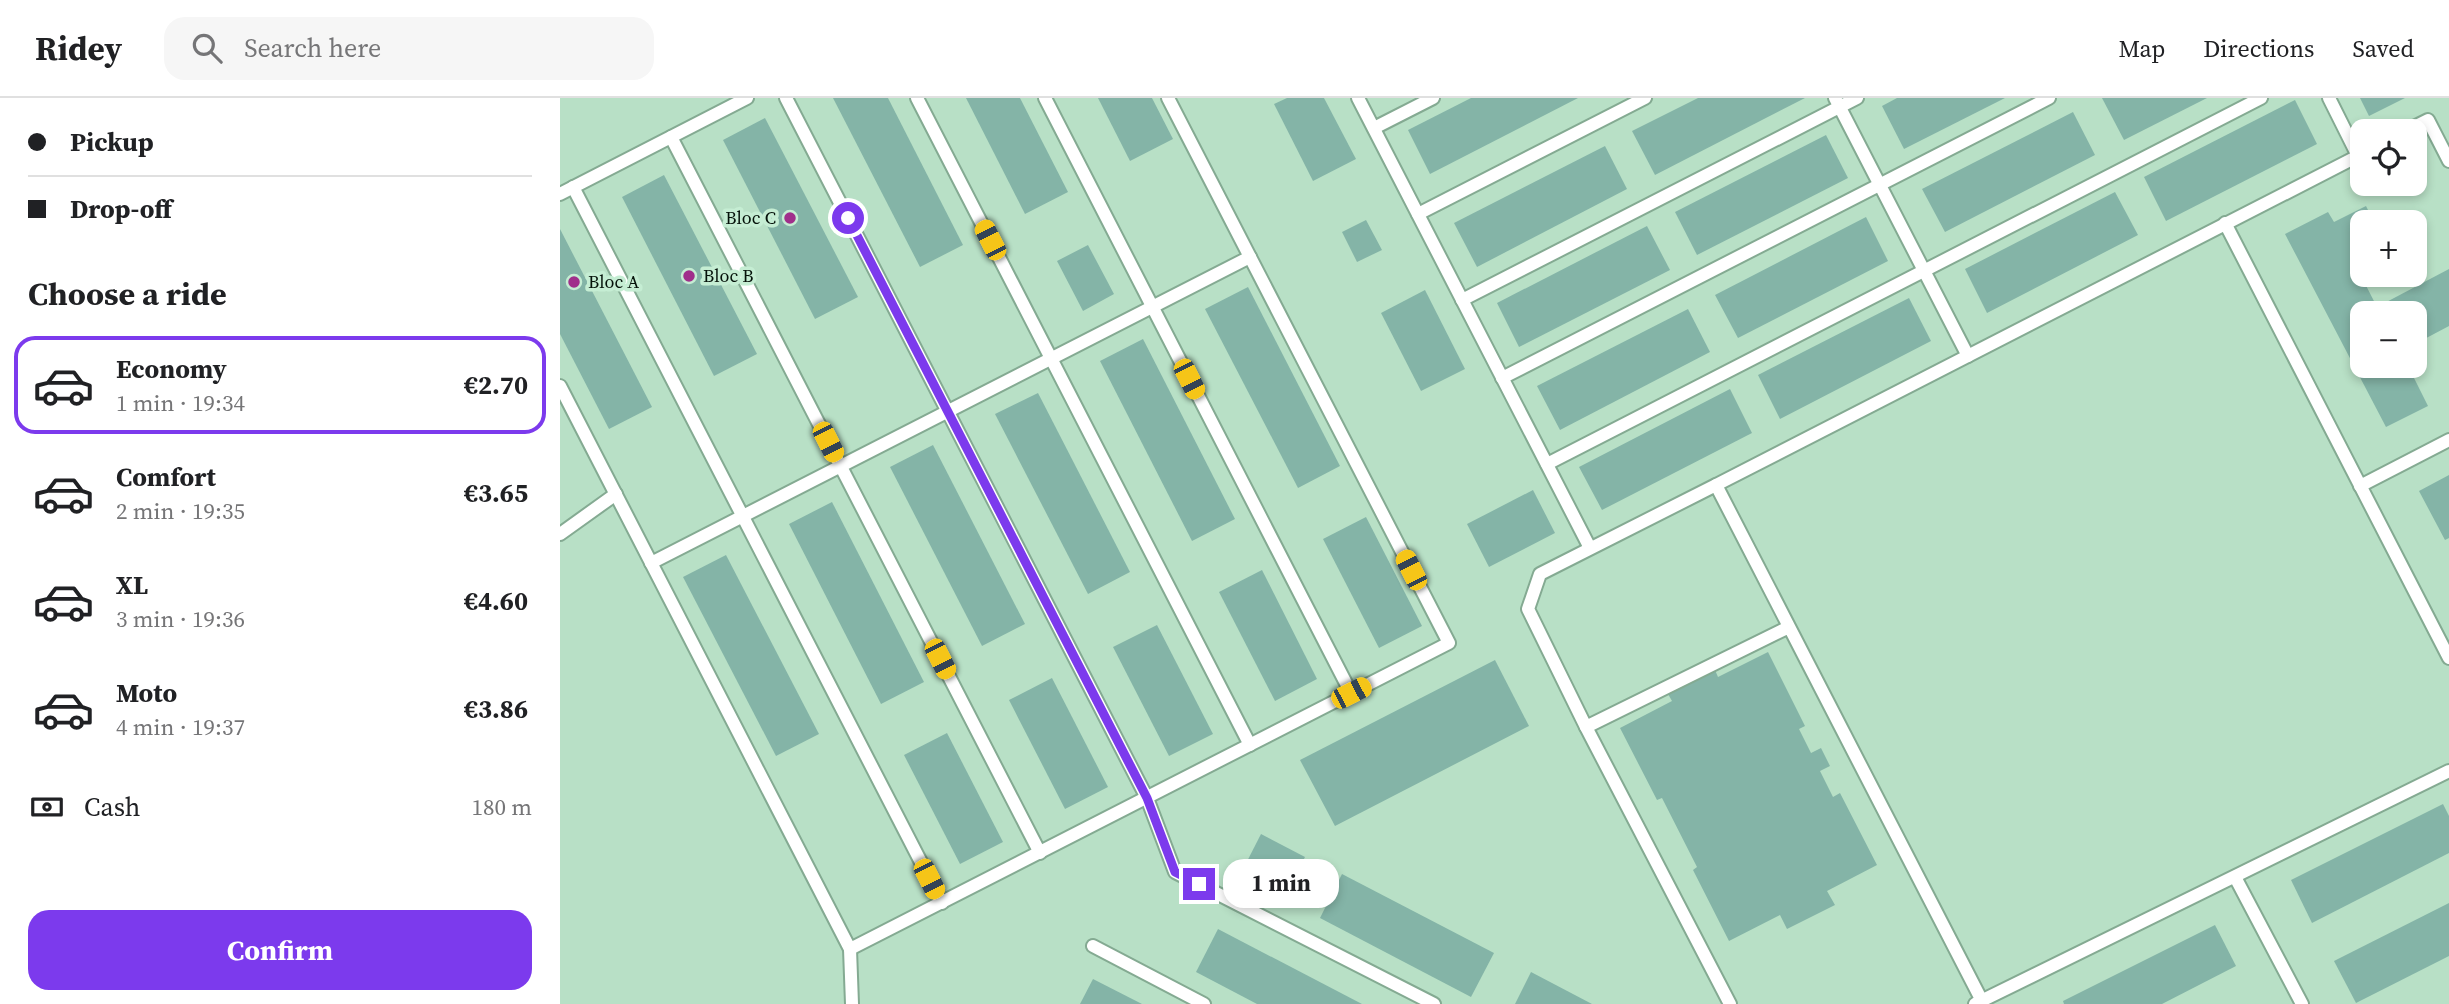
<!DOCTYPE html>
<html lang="en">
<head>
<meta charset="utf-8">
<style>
  body { margin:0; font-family:"Source Serif 4",serif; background:#f6f6f6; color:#202124; height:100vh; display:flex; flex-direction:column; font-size:26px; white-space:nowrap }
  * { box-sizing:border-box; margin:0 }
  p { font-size:23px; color:#757577 }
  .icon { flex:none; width:38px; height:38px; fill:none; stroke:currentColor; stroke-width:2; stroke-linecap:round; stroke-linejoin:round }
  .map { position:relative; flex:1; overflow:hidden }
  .panel { display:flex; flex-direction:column; background:#fff; width:560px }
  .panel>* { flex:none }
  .banner { display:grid; align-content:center; height:154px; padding:0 28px; background:#fff }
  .buttons { position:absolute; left:1790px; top:21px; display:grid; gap:14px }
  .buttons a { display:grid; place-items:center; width:77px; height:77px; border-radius:14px; background:#fff; box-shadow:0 4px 10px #0003; font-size:35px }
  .end { position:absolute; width:32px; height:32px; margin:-16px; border:9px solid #7c3aed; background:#fff; box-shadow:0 0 0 4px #fff }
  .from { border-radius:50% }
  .bubble { position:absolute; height:49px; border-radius:21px; background:#fff; box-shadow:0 4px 10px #0003; font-size:23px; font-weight:700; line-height:49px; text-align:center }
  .car { position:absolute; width:21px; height:42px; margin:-21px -10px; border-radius:9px; box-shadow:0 0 5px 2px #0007; background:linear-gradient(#f5c518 24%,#345 0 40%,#f5c518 0 76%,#345 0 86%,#f5c518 0) }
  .banner b { display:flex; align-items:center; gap:24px; height:66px; font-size:26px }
  .banner b+b { border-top:2px solid #e0e0e0 }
  .banner i { width:18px; height:18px; background:#202124 }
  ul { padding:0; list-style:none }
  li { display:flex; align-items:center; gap:21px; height:98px; margin:0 14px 10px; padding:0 14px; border:4px solid transparent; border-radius:21px }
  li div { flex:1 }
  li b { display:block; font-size:26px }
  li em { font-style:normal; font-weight:700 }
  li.active { border-color:#7c3aed }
  li>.icon { width:63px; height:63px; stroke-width:1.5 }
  h2 { padding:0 28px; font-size:32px; line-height:84px }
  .pay { display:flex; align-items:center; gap:18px; height:77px; padding:0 28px; font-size:26px }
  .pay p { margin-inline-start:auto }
  .primary-button { display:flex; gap:14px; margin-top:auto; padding:14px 28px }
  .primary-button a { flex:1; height:80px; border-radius:21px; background:#7c3aed; color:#fff; font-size:28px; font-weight:700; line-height:80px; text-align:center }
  header { display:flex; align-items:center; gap:42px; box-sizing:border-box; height:98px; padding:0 35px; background:#fff; border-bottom:2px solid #e0e0e0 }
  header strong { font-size:33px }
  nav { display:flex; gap:38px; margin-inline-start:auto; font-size:24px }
  .search { width:490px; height:63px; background:#f6f6f6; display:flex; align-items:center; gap:18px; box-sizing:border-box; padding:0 24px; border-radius:21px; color:#757577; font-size:26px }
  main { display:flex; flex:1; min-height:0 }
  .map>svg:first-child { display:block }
</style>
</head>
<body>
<header>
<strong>Ridey</strong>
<div class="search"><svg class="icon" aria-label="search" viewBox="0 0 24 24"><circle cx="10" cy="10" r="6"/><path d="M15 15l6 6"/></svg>Search here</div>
<nav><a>Map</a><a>Directions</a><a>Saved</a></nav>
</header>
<main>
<section class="panel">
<div class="banner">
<b><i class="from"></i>Pickup</b>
<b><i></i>Drop-off</b>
</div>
<h2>Choose a ride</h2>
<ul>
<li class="active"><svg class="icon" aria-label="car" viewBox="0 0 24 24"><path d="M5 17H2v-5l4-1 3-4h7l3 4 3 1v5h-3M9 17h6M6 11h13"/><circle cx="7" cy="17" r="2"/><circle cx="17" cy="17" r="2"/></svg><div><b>Economy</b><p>1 min · 19:34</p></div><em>€2.70</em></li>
<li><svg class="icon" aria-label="car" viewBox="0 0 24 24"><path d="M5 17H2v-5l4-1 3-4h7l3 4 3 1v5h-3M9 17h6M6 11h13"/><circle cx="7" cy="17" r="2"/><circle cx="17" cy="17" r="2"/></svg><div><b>Comfort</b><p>2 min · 19:35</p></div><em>€3.65</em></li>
<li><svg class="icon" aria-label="car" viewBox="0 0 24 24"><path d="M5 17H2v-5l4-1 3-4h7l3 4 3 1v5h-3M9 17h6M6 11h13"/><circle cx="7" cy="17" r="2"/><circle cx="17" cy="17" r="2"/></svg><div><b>XL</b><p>3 min · 19:36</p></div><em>€4.60</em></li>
<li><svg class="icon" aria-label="car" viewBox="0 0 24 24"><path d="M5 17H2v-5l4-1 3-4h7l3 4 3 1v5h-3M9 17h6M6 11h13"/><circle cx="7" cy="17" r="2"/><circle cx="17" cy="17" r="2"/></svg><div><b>Moto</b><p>4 min · 19:37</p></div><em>€3.86</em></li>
</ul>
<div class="pay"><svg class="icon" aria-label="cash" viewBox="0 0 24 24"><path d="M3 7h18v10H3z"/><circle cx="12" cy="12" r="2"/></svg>Cash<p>180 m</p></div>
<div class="primary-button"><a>Confirm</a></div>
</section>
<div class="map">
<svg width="1889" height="906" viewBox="0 0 1889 906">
  <rect width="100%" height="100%" fill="#b8e0c6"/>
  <g fill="#84b4a7">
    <path d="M 273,0 L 328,0 L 403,147 L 360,169 Z"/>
    <path d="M 406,0 L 460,0 L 508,94 L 465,116 Z"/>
    <path d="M 538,0 L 592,0 L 613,41 L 570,63 Z"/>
    <path d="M 727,0 L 764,0 L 796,61 L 753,83 L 714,6 Z"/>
    <path d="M 911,0 L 1018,0 L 870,76 L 848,32 Z"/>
    <path d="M 1138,0 L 1245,0 L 1095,77 L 1072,33 Z"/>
    <path d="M 1337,0 L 1445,0 L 1344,51 L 1322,8 Z"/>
    <path d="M 1542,0 L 1647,0 L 1564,42 Z"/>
    <path d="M 1800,0 L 1845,0 L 1809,18 Z"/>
    <path d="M 1735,2 L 1757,46 L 1606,123 L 1584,79 Z"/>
    <path d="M 1513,14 L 1535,57 L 1385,134 L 1362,91 Z"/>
    <path d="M 205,20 L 298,199 L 255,221 L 163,42 Z"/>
    <path d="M 1266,37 L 1288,80 L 1137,157 L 1115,114 Z"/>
    <path d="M 1045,48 L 1067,91 L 917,169 L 894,125 Z"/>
    <path d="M 104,77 L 197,256 L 154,278 L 62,99 Z"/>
    <path d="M 1555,94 L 1578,137 L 1427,215 L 1405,171 Z"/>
    <path d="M 1806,108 L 1814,124 L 1802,124 L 1802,165 L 1796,168 L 1817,209 L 1889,171 L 1889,228 L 1855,246 L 1855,215 L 1802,215 L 1802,268 L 1848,268 L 1868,308 L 1826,329 L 1725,136 L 1768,114 L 1774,124 Z"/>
    <path d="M 1306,119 L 1328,163 L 1178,240 L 1155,197 Z"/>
    <path d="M 806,122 L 822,152 L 797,164 L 782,134 Z"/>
    <path d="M 1087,128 L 1110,172 L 959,249 L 937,205 Z"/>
    <path d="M 0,131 L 92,309 L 49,331 L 0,236 Z"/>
    <path d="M 528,147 L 554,196 L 523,213 L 497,163 Z"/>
    <path d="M 688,189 L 780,368 L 738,390 L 645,211 Z"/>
    <path d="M 865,192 L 905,271 L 861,293 L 821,215 Z"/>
    <path d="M 1349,200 L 1371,243 L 1220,321 L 1198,277 Z"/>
    <path d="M 1128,211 L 1150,254 L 1000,332 L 977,288 Z"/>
    <path d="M 583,241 L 675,421 L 632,443 L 540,263 Z"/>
    <path d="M 1170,291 L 1192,335 L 1042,412 L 1019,369 Z"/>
    <path d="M 478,295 L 570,474 L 528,496 L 435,316 Z"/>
    <path d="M 373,347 L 465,526 L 422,548 L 330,369 Z"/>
    <path d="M 1889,377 L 1889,440 L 1885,442 L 1859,393 Z"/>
    <path d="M 973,392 L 995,435 L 929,469 L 907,426 Z"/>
    <path d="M 272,404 L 364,584 L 321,606 L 229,426 Z"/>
    <path d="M 806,419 L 862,528 L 819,550 L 763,441 Z"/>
    <path d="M 166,457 L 259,636 L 216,658 L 123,479 Z"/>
    <path d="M 702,472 L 757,581 L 715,603 L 659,494 Z"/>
    <path d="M 597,527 L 653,636 L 609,658 L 553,549 Z"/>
    <path d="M 1208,554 L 1245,628 L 1239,631 L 1251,655 L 1261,650 L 1270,668 L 1260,673 L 1273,699 L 1280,695 L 1317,767 L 1267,793 L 1275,807 L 1227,831 L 1220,817 L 1169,843 L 1133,772 L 1137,769 L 1102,700 L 1097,702 L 1060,630 L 1112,603 L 1108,596 L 1155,572 L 1158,579 Z"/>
    <path d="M 935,562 L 969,628 L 775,728 L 740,662 Z"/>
    <path d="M 492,580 L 548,689 L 505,711 L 449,602 Z"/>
    <path d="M 387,635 L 443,744 L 400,766 L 344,657 Z"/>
    <path d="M 1883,706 L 1889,718 L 1889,755 L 1752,825 L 1731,782 Z"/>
    <path d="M 701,736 L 745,759 L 723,801 L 679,779 Z"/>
    <path d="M 782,776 L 934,855 L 911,899 L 760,820 Z"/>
    <path d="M 1889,805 L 1889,858 L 1796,905 L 1774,863 Z"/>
    <path d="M 1655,827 L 1676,868 L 1602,906 L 1504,906 L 1503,903 Z"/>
    <path d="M 658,831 L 802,906 L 697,906 L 636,874 Z"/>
    <path d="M 971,874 L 1032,906 L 955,906 Z"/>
    <path d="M 533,881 L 582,906 L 520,906 Z"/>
  </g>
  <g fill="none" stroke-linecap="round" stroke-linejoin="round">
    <g stroke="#84aa92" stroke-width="16">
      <g id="lane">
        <path d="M 226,0 L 587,700 L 615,774 L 874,906"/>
        <path d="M 357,0 L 690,647"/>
        <path d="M 485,0 L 791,595"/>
        <path d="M 798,0 L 1030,450"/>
        <path d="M 1275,0 L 1408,258"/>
        <path d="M 814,30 L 873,0"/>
        <path d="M 1846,33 L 1868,22 L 1889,63"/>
        <path d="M 111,39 L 480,755"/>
        <path d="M 13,89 L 382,805"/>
        <path d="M 0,96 L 187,0"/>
        <path d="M 858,116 L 1085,0"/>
        <path d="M 1665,125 L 1889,560"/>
        <path d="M 902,202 L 1297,0"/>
        <path d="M 942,280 L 1489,0"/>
        <path d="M 0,288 L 290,851 L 889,545 L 608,0"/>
        <path d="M 987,366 L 1701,0"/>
        <path d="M 1156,387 L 1798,58 L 1769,0"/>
        <path d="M 1800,388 L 1889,342"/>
        <path d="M 0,436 L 56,396"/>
        <path d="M 91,465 L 690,159"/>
        <path d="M 1229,529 L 1026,629 L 968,511 L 980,476 L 1156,387 L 1422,903"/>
        <path d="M 1026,629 L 1170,906"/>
        <path d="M 1675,779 L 1742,906"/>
        <path d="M 533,848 L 644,906"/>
        <path d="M 290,851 L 292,906"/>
        <path d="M 1415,906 L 1889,673"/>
      </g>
    </g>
    <use href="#lane" stroke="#fff" stroke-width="12"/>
  </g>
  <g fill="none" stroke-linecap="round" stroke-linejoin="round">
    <path stroke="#7c3aed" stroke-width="9" d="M 288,120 L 587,700 L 615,774 L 639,786"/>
  </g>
  <g fill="#a02f8b" stroke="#c5edd3" stroke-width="2.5">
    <circle cx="230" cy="120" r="7"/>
    <circle cx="129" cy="178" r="7"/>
    <circle cx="14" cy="184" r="7"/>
  </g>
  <g text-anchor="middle" stroke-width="7" stroke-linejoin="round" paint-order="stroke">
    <g font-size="18" fill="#05120a" stroke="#c5edd3" text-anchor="start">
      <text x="216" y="126" text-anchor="end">Bloc C</text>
      <text x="143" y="184">Bloc B</text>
      <text x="28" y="190">Bloc A</text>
    </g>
  </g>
</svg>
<div class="buttons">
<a><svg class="icon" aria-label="locate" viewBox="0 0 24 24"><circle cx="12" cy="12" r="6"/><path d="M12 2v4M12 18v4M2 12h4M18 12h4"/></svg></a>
<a>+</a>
<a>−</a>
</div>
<i class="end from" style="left:288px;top:120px"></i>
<i class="end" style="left:639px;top:786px"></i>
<div class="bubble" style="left:663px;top:761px;width:116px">1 min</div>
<i class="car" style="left:430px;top:142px;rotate:333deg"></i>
<i class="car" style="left:629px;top:281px;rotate:153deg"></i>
<i class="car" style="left:268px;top:344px;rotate:153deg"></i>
<i class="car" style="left:851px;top:472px;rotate:333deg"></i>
<i class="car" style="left:380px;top:561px;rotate:153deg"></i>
<i class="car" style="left:791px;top:595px;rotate:63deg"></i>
<i class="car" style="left:369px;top:781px;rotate:153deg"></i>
</div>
</main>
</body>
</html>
